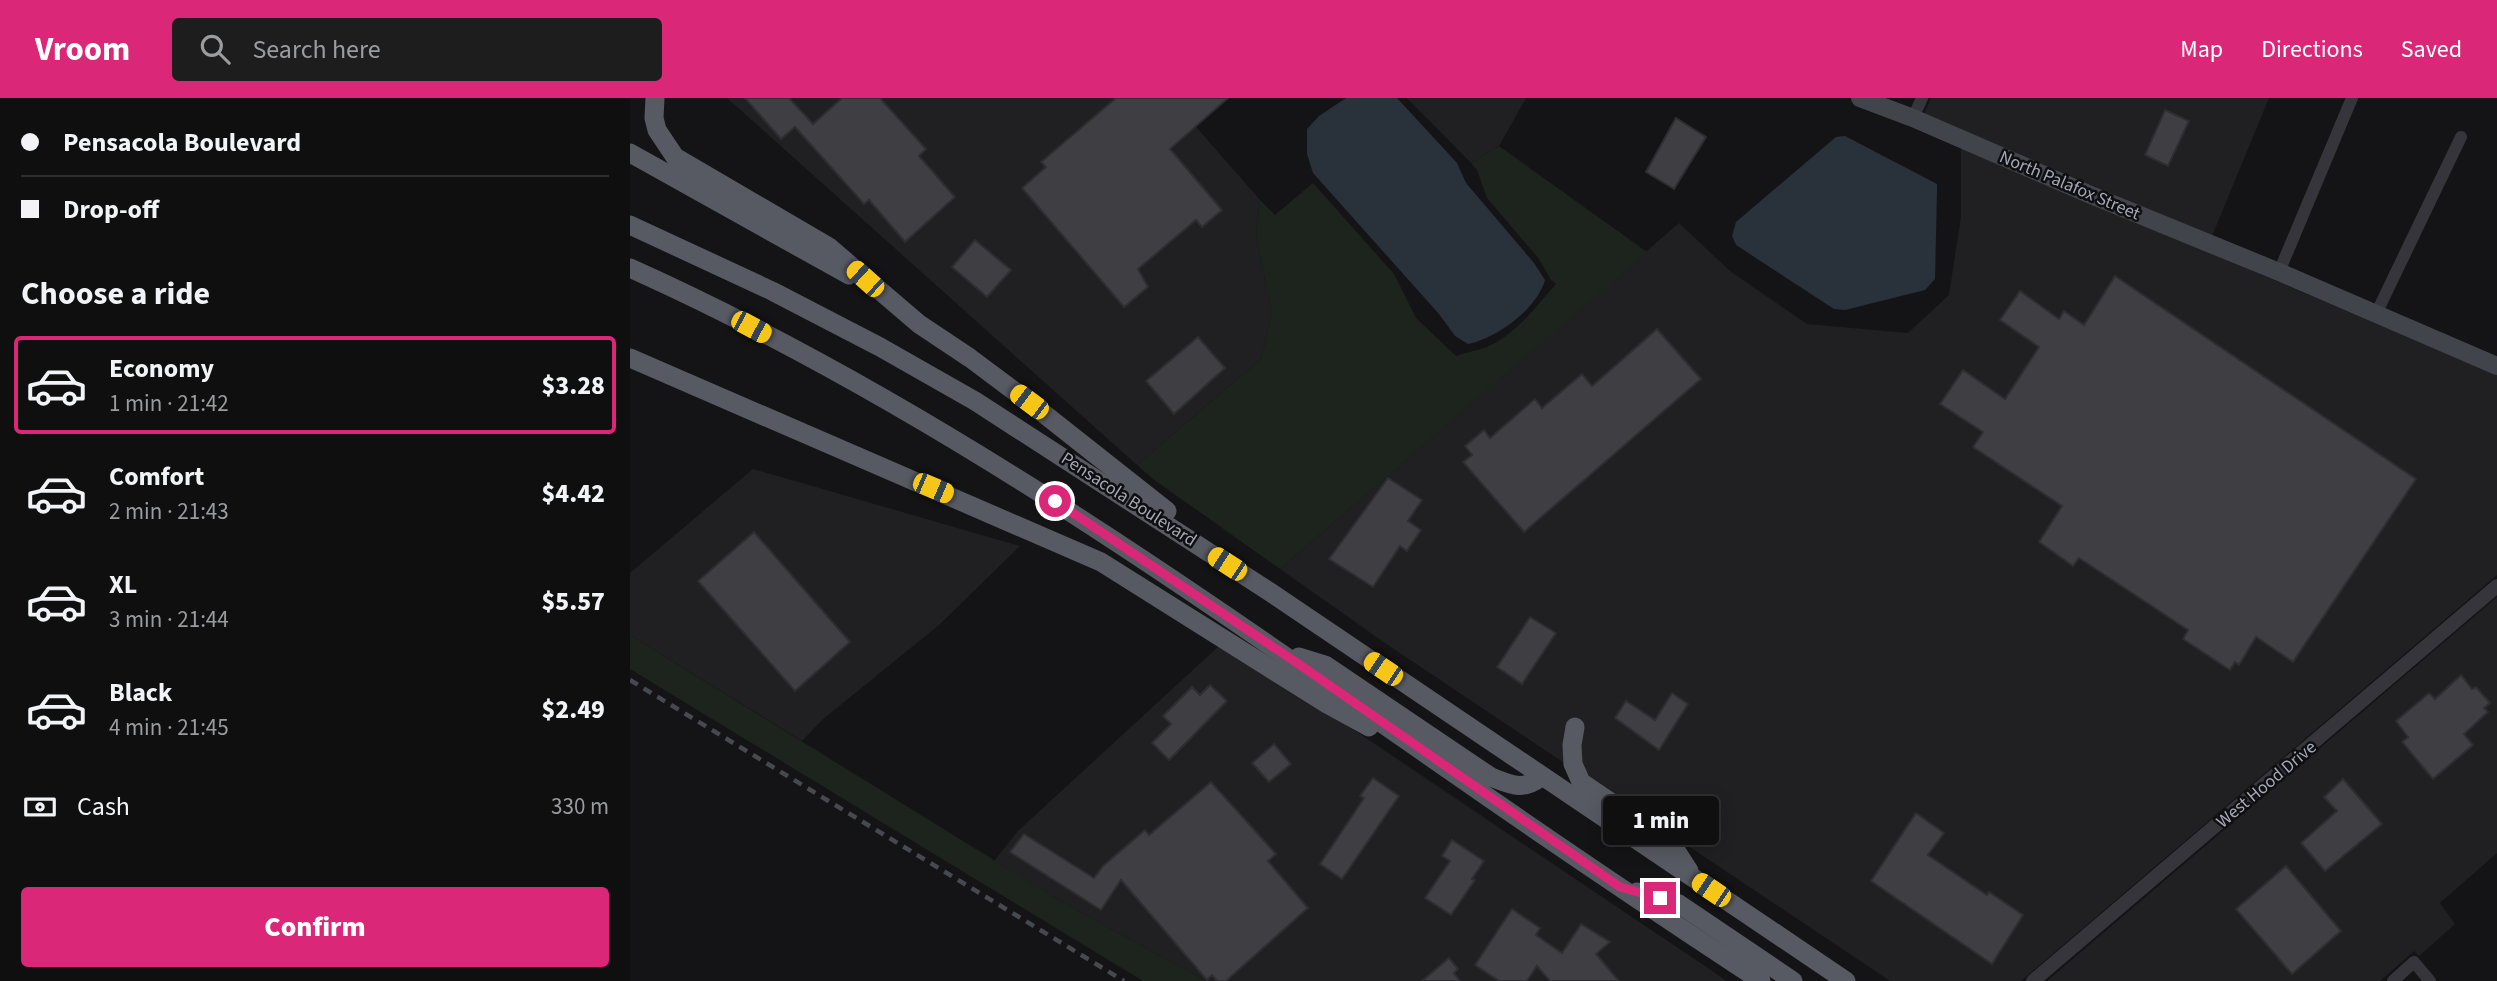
<!DOCTYPE html>
<html lang="en">
<head>
<meta charset="utf-8">
<style>
  body { margin:0; font-family:"Source Sans 3",sans-serif; background:#1d1d1e; color:#f1f3f6; height:100vh; display:flex; flex-direction:column; font-size:26px; white-space:nowrap }
  * { box-sizing:border-box; margin:0 }
  p { font-size:23px; color:#9b9c9f }
  .icon { flex:none; width:38px; height:38px; fill:none; stroke:currentColor; stroke-width:2; stroke-linecap:round; stroke-linejoin:round }
  .map { position:relative; flex:1; overflow:hidden }
  .details { display:flex; flex-direction:column; background:#0f0f10; width:630px }
  .details>* { flex:none }
  .banner { display:grid; align-content:center; height:154px; padding:0 21px; background:#0f0f10 }
  .end { position:absolute; width:32px; height:32px; margin:-16px; border:9px solid #db2777; background:#fff; box-shadow:0 0 0 4px #fff }
  .from { border-radius:50% }
  .bubble { position:absolute; height:49px; border-radius:7px; background:#0f0f10; box-shadow:0 4px 18px #0003,0 0 0 2px #2f2f30; font-size:23px; font-weight:800; line-height:49px; text-align:center }
  .car { position:absolute; width:21px; height:42px; margin:-21px -10px; border-radius:9px; box-shadow:0 0 5px 2px #0007; background:linear-gradient(#f5c518 24%,#345 0 40%,#f5c518 0 76%,#345 0 86%,#f5c518 0) }
  .banner b { display:flex; align-items:center; gap:24px; height:66px; font-size:26px }
  .banner b+b { border-top:2px solid #2f2f30 }
  .banner i { width:18px; height:18px; background:#f1f3f6 }
  ul { padding:0; list-style:none }
  li { display:flex; align-items:center; gap:21px; height:98px; margin:0 14px 10px; padding:0 7px; border:4px solid transparent; border-radius:7px }
  li div { flex:1 }
  li b { display:block; font-size:26px }
  li em { font-style:normal; font-weight:800 }
  li.active { border-color:#db2777 }
  li>.icon { width:63px; height:63px; stroke-width:1.5 }
  h2 { padding:0 21px; font-size:32px; line-height:84px }
  .pay { display:flex; align-items:center; gap:18px; height:77px; padding:0 21px; font-size:26px }
  .pay p { margin-inline-start:auto }
  .cta { display:flex; gap:14px; margin-top:auto; padding:14px 21px }
  .cta a { flex:1; height:80px; border-radius:7px; background:#db2777; color:#fff; font-size:28px; font-weight:800; line-height:80px; text-align:center }
  header { display:flex; align-items:center; gap:42px; box-sizing:border-box; height:98px; padding:0 35px; background:#db2777; color:#fff }
  header strong { font-size:33px }
  nav { display:flex; gap:38px; margin-inline-start:auto; font-size:24px }
  .search { width:490px; height:63px; background:#1d1d1e; display:flex; align-items:center; gap:18px; box-sizing:border-box; padding:0 24px; border-radius:7px; color:#9b9c9f; font-size:26px }
  main { display:flex; flex:1; min-height:0 }
  .map>svg:first-child { display:block }
</style>
</head>
<body>
<header>
<strong>Vroom</strong>
<div class="search"><svg class="icon" aria-label="search" viewBox="0 0 24 24"><circle cx="10" cy="10" r="6"/><path d="M15 15l6 6"/></svg>Search here</div>
<nav><a>Map</a><a>Directions</a><a>Saved</a></nav>
</header>
<main>
<section class="details">
<div class="banner">
<b><i class="from"></i>Pensacola Boulevard</b>
<b><i></i>Drop-off</b>
</div>
<h2>Choose a ride</h2>
<ul>
<li class="active"><svg class="icon" aria-label="car" viewBox="0 0 24 24"><path d="M5 17H2v-5l4-1 3-4h7l3 4 3 1v5h-3M9 17h6M6 11h13"/><circle cx="7" cy="17" r="2"/><circle cx="17" cy="17" r="2"/></svg><div><b>Economy</b><p>1 min · 21:42</p></div><em>$3.28</em></li>
<li><svg class="icon" aria-label="car" viewBox="0 0 24 24"><path d="M5 17H2v-5l4-1 3-4h7l3 4 3 1v5h-3M9 17h6M6 11h13"/><circle cx="7" cy="17" r="2"/><circle cx="17" cy="17" r="2"/></svg><div><b>Comfort</b><p>2 min · 21:43</p></div><em>$4.42</em></li>
<li><svg class="icon" aria-label="car" viewBox="0 0 24 24"><path d="M5 17H2v-5l4-1 3-4h7l3 4 3 1v5h-3M9 17h6M6 11h13"/><circle cx="7" cy="17" r="2"/><circle cx="17" cy="17" r="2"/></svg><div><b>XL</b><p>3 min · 21:44</p></div><em>$5.57</em></li>
<li><svg class="icon" aria-label="car" viewBox="0 0 24 24"><path d="M5 17H2v-5l4-1 3-4h7l3 4 3 1v5h-3M9 17h6M6 11h13"/><circle cx="7" cy="17" r="2"/><circle cx="17" cy="17" r="2"/></svg><div><b>Black</b><p>4 min · 21:45</p></div><em>$2.49</em></li>
</ul>
<div class="pay"><svg class="icon" aria-label="cash" viewBox="0 0 24 24"><path d="M3 7h18v10H3z"/><circle cx="12" cy="12" r="2"/></svg>Cash<p>330 m</p></div>
<div class="cta"><a>Confirm</a></div>
</section>
<div class="map">
<svg width="1867" height="883" viewBox="0 0 1867 883">
  <rect width="100%" height="100%" fill="#141416"/>
  <g fill="#202023">
    <path d="M 97,0 L 584,0 L 561,23 L 630,102 L 626,138 L 642,215 L 631,261 L 507,367 Z"/>
    <path d="M 777,0 L 896,0 L 869,48 L 841,65 Z"/>
    <path d="M 1301,0 L 1639,0 L 1582,138 L 1294,16 Z"/>
    <path d="M 1331,49 L 1867,277 L 1867,477 L 1391,883 L 1260,883 L 755,545 L 650,471 L 1049,125 L 1100,173 L 1177,226 L 1278,235 L 1319,197 L 1331,119 Z"/>
    <path d="M 123,371 L 390,448 L 309,527 L 192,622 L 172,643 L 0,537 L 0,475 Z"/>
    <path d="M 1867,499 L 1867,755 L 1810,805 L 1825,826 L 1789,858 L 1784,853 L 1750,883 L 1417,883 Z"/>
    <path d="M 590,547 L 626,566 L 1097,883 L 576,883 L 425,800 L 364,763 L 388,733 Z"/>
  </g>
  <g fill="#1c241d">
    <path d="M 869,48 L 1017,154 L 650,471 L 523,381 L 507,367 L 631,261 L 642,215 L 626,138 L 630,102 L 645,117 L 683,85 L 764,176 L 786,220 L 826,258 C 836,254 847,253 857,249 C 888,235 905,209 926,186 L 921,182 L 909,161 L 857,100 L 847,72 L 841,65 Z"/>
    <path d="M 0,537 L 425,800 L 576,883 L 513,883 L 0,571 Z"/>
  </g>
  <g fill="#29313a">
    <path d="M 716,0 L 767,0 L 827,65 L 836,85 L 904,165 L 915,182 C 907,211 867,240 838,246 L 825,238 L 809,216 L 683,75 L 677,56 L 677,31 L 689,18 Z"/>
    <path d="M 1215,38 L 1307,86 L 1307,93 L 1305,181 L 1295,192 L 1215,212 L 1204,211 L 1106,147 L 1102,138 L 1106,124 L 1206,39 Z"/>
  </g>
  <g fill="#3e3e43" stroke="#2e2e32" stroke-width="2">
    <path d="M 115,0 L 159,0 L 183,26 L 212,0 L 250,0 L 296,51 L 289,58 L 325,99 L 275,144 L 239,102 L 234,106 L 165,29 L 151,41 Z"/>
    <path d="M 486,0 L 598,0 L 540,51 L 592,112 L 572,129 L 566,122 L 508,171 L 518,189 L 494,209 L 392,90 L 416,69 L 411,64 Z"/>
    <path d="M 1535,12 L 1559,23 L 1538,68 L 1515,57 Z"/>
    <path d="M 1046,20 L 1076,39 L 1044,91 L 1016,74 Z"/>
    <path d="M 345,142 L 381,172 L 357,199 L 322,169 Z"/>
    <path d="M 1485,178 L 1786,381 L 1663,564 L 1626,539 L 1609,567 L 1605,564 L 1600,572 L 1553,541 L 1558,532 L 1449,460 L 1443,468 L 1409,444 L 1432,408 L 1343,349 L 1353,334 L 1310,306 L 1333,272 L 1375,301 L 1409,249 L 1370,222 L 1390,193 L 1429,221 L 1434,213 L 1454,227 Z"/>
    <path d="M 1027,231 L 1071,281 L 894,434 L 833,364 L 842,357 L 835,348 L 854,332 L 860,340 L 905,301 L 912,310 L 952,276 L 962,288 Z"/>
    <path d="M 568,239 L 595,270 L 544,316 L 516,283 Z"/>
    <path d="M 758,380 L 792,402 L 778,423 L 791,432 L 777,453 L 770,448 L 743,489 L 699,461 Z"/>
    <path d="M 124,434 L 220,544 L 165,593 L 68,483 Z"/>
    <path d="M 900,519 L 926,535 L 892,586 L 867,569 Z"/>
    <path d="M 1831,577 L 1842,591 L 1846,589 L 1860,605 L 1854,610 L 1858,614 L 1834,636 L 1843,647 L 1803,681 L 1772,644 L 1778,639 L 1766,623 L 1799,595 L 1805,601 Z"/>
    <path d="M 580,587 L 597,603 L 539,662 L 522,645 L 541,626 L 533,618 L 562,589 L 570,597 Z"/>
    <path d="M 1042,595 L 1058,606 L 1029,652 L 985,620 L 996,603 L 1025,622 Z"/>
    <path d="M 644,646 L 661,666 L 639,684 L 622,665 Z"/>
    <path d="M 743,680 L 769,698 L 712,781 L 690,766 L 734,700 L 730,698 Z"/>
    <path d="M 1713,681 L 1752,726 L 1695,773 L 1671,745 L 1707,713 L 1694,699 Z"/>
    <path d="M 581,684 L 646,756 L 638,763 L 678,810 L 596,883 L 587,883 L 582,877 L 577,882 L 491,782 L 471,812 L 380,754 L 394,736 L 464,780 L 473,768 L 515,732 L 519,737 Z"/>
    <path d="M 1286,715 L 1314,735 L 1298,757 L 1357,797 L 1359,794 L 1393,817 L 1362,866 L 1241,783 Z"/>
    <path d="M 822,742 L 854,763 L 842,781 L 845,782 L 821,817 L 795,800 L 820,763 L 812,758 Z"/>
    <path d="M 1656,768 L 1711,833 L 1662,876 L 1606,811 Z"/>
    <path d="M 882,811 L 910,830 L 906,837 L 932,855 L 951,826 L 980,844 L 966,856 L 989,883 L 920,883 L 907,868 L 897,883 L 869,883 L 845,867 Z"/>
    <path d="M 819,860 L 828,871 L 824,875 L 830,883 L 792,883 Z"/>
  </g>
  <g fill="none" stroke-linecap="round" stroke-linejoin="round">
    <g stroke="#35353b" stroke-width="12">
      <path d="M 1283,20 L 1292,0"/>
      <path d="M 1649,174 L 1722,0"/>
      <path d="M 1746,216 L 1831,39"/>
      <path d="M 1763,883 L 1784,864 L 1800,883"/>
    </g>
    <path stroke="#35353b" stroke-width="14" d="M 1403,883 L 1867,488"/>
    <path stroke="#42444b" stroke-width="18" d="M 1230,0 L 1283,20 L 1461,97 L 1649,174 L 1867,268"/>
    <g stroke="#585a63" stroke-width="19">
      <path d="M 25,0 L 24,20 L 27,32 L 45,59 L 199,149 L 289,226 L 340,260 L 399,304 L 537,413"/>
      <path d="M 0,55 L 219,177"/>
      <path d="M 0,127 L 142,193 L 250,249 L 345,303 L 640,494 L 1216,883"/>
      <path d="M 0,170 C 294,302 556,489 819,672 C 922,744 1026,814 1131,883"/>
      <path d="M 0,260 L 471,464 L 697,606 L 739,629"/>
      <path d="M 669,559 L 695,567 L 861,679 C 882,687 892,693 911,679"/>
      <path d="M 945,629 L 942,647 L 943,666 L 951,684 L 1041,745 L 1059,773"/>
      <path d="M 1007,794 L 1049,806 L 1163,883"/>
    </g>
    <path stroke="#474950" stroke-width="4.5" stroke-dasharray="9 7" stroke-linecap="butt" d="M 0,582 L 494,883"/>
  </g>
  <g fill="none" stroke-linecap="round" stroke-linejoin="round">
    <path stroke="#db2777" stroke-width="9" d="M 425,403 L 673,569 L 990,789 L 1030,800"/>
  </g>
  <g text-anchor="middle" stroke-width="5" stroke-linejoin="round" paint-order="stroke">
    <g font-size="18" fill="#a4a8b7" stroke="#0f0f11">
      <text transform="translate(1440 87) rotate(23)" y="6">North Palafox Street</text>
      <text transform="translate(499 401) rotate(33)" y="6">Pensacola Boulevard</text>
      <text transform="translate(1636 686) rotate(-40)" y="6">West Hood Drive</text>
    </g>
  </g>
</svg>
<i class="end from" style="left:425px;top:403px"></i>
<i class="end" style="left:1030px;top:800px"></i>
<div class="bubble" style="left:973px;top:698px;width:116px">1 min</div>
<i class="car" style="left:235px;top:181px;rotate:312deg"></i>
<i class="car" style="left:121px;top:229px;rotate:118deg"></i>
<i class="car" style="left:399px;top:304px;rotate:307deg"></i>
<i class="car" style="left:303px;top:390px;rotate:113deg"></i>
<i class="car" style="left:597px;top:466px;rotate:303deg"></i>
<i class="car" style="left:753px;top:571px;rotate:304deg"></i>
<i class="car" style="left:1081px;top:792px;rotate:304deg"></i>
</div>
</main>
</body>
</html>
